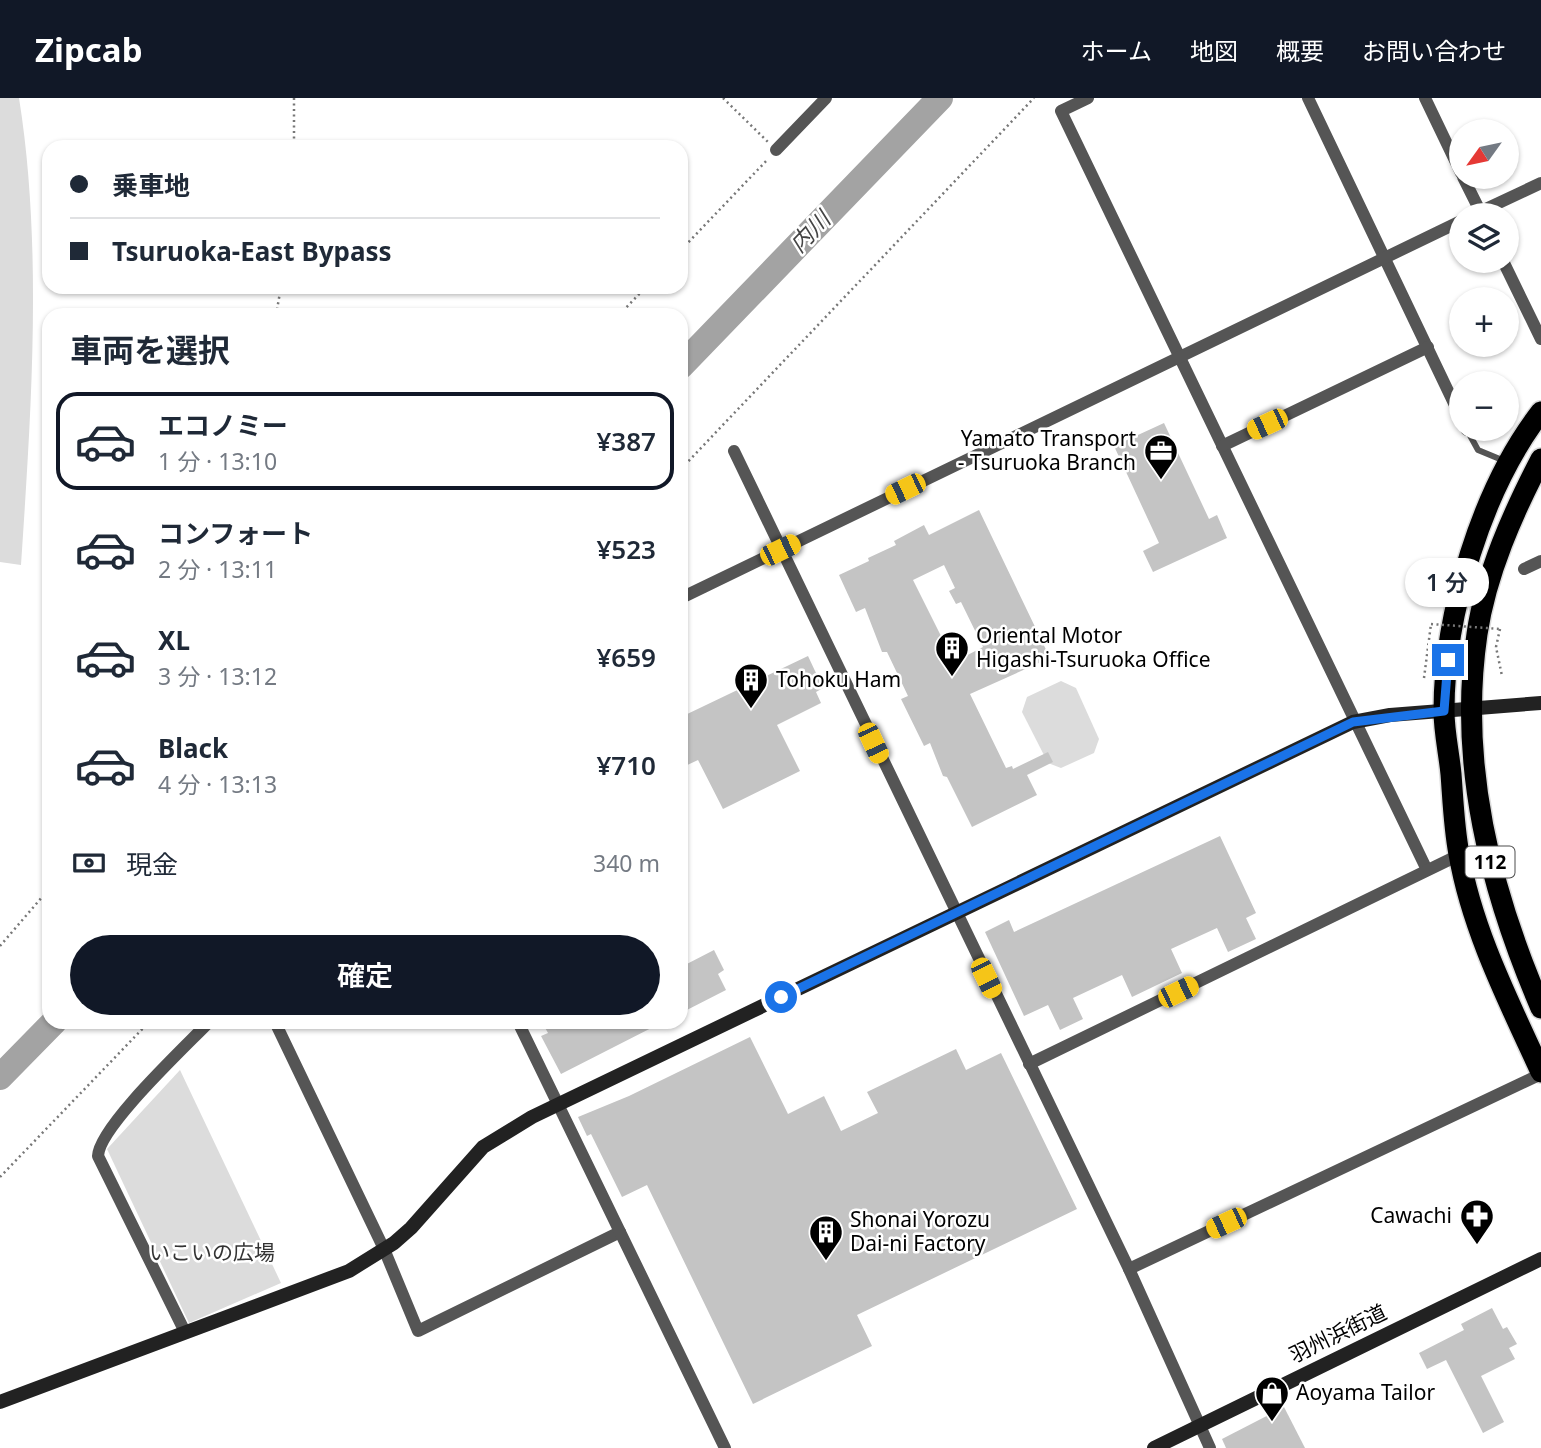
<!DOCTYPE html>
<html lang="ja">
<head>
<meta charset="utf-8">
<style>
  body { margin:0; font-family:"Noto Sans","Noto Sans JP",sans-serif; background:#f6f6f7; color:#1f2937; height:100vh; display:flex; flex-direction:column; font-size:26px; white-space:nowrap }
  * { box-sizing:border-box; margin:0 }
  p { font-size:23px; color:#747a83 }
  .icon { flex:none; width:38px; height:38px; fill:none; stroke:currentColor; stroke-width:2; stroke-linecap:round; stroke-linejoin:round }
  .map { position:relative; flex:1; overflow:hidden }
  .sheet { position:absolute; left:42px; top:210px; width:646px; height:721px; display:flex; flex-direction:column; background:#fff; border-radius:21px; box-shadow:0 2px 5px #0004 }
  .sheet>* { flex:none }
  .banner { position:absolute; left:42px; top:42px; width:646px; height:154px; border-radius:21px; box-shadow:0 2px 5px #0004; display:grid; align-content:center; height:154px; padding:0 28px; background:#fff }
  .needle { width:46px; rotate:237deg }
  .controls { position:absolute; left:1449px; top:21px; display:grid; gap:14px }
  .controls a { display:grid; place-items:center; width:70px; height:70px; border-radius:50%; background:#fff; box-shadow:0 2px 5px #0004; font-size:35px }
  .end { position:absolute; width:32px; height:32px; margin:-16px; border:9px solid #1a73e8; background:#fff; box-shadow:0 0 0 4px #fff }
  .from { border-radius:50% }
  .bubble { position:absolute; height:49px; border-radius:24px; background:#fff; box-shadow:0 2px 5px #0004; font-size:23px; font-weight:600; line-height:49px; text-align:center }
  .car { position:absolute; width:21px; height:42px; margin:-21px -10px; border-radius:9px; box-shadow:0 0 5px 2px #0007; background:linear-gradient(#f5c518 24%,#345 0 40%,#f5c518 0 76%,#345 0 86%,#f5c518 0) }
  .banner b { display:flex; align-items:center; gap:24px; height:66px; font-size:26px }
  .banner b+b { border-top:2px solid #e0e1e3 }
  .banner i { width:18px; height:18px; background:#1f2937 }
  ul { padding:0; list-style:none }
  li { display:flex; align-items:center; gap:21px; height:98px; margin:0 14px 10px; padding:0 14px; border:4px solid transparent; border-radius:21px }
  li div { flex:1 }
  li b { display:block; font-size:26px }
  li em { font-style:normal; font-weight:600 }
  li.current { border-color:#111827 }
  li>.icon { width:63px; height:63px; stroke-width:1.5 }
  h2 { padding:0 28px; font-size:32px; line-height:84px }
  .pay { display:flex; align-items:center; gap:18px; height:77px; padding:0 28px; font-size:26px }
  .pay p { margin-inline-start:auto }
  .cta { display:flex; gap:14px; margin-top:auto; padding:14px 28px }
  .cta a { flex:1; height:80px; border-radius:42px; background:#111827; color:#fff; font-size:28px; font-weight:600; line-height:80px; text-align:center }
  header { display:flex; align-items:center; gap:42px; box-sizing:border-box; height:98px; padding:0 35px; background:#111827; color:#fff }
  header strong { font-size:33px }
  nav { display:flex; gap:38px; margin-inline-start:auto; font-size:24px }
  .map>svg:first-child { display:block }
</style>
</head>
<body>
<header>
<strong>Zipcab</strong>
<nav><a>ホーム</a><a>地図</a><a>概要</a><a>お問い合わせ</a></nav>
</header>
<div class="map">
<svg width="1541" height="1350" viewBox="0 0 1541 1350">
  <rect width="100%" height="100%" fill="#fff"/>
  <g fill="#dcdcdc">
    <path d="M 0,0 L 19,0 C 43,150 31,316 21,467 L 0,464 Z"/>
    <path d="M 1061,583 L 1076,590 L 1099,641 L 1094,655 L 1061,670 L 1048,665 L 1022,614 L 1027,599 Z"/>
    <path d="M 180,972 L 281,1185 L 189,1225 L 107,1051 Z"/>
  </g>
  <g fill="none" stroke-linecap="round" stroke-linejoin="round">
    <g stroke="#a3a3a3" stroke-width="26">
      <path d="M 681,268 L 940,0"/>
      <path d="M 0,979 L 54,924"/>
    </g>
  </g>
  <g fill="#c4c4c4" fill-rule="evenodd">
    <path d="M 1164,325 L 1209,421 L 1217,417 L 1227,440 L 1153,474 L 1143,453 L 1159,445 L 1114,348 Z"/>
    <path d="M 979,412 L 1050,560 L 970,596 L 1006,670 L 1012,668 L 1013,671 L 1048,654 L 1053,664 L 1027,677 L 1037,697 L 972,729 L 947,679 L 943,678 L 930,645 L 924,648 L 901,601 L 908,598 L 887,554 L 882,554 L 865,510 L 856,514 L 839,477 L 869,463 L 868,460 L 896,447 L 894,443 L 924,427 L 929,437 ZM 944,467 L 955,490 L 949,493 L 956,506 L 961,504 L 983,549 L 954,564 L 913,482 Z"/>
    <path d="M 808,558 L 823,590 L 816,594 L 821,605 L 777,627 L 800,673 L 723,711 L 698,662 L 681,670 L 681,619 Z"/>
    <path d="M 1220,738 L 1256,815 L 1246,820 L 1256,841 L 1228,854 L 1217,830 L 1171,851 L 1182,875 L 1132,899 L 1122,877 L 1073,900 L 1083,921 L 1060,932 L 1048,907 L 1024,918 L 985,834 L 1009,822 L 1014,834 Z"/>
    <path d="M 714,852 L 724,872 L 718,876 L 726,892 L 681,915 L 681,869 Z"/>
    <path d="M 542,924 L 663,924 L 561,976 L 541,938 L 548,935 Z"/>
    <path d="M 750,939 L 788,1016 L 824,998 L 841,1033 L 878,1015 L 867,994 L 956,951 L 966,972 L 1001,955 L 1077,1111 L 857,1217 L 872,1248 L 753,1306 L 647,1087 L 622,1099 L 591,1036 L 587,1038 L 578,1019 L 629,998 Z"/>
    <path d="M 1492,1210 L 1503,1231 L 1507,1229 L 1517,1246 L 1509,1250 L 1515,1261 L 1481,1278 L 1504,1324 L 1483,1335 L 1446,1262 L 1427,1271 L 1419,1255 L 1464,1232 L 1461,1226 Z"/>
    <path d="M 1284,1309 L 1305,1350 L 1226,1350 L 1222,1341 Z"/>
  </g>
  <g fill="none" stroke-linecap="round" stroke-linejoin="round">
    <g stroke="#dbdbdb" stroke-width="24">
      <g id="highway">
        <path d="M 1541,314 C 1482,390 1444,516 1444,613 C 1444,634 1449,655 1451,676 C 1453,702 1454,730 1459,756 C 1472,832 1509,904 1541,974"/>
        <path d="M 1541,361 C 1513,415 1486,475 1477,536 C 1458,665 1490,792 1541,910"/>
      </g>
    </g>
    <g stroke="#777" stroke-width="2.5" stroke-dasharray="2 3.5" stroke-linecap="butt">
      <path d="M 294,0 L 294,49"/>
      <path d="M 723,0 L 768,44"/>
      <path d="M 681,152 L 768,61"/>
      <path d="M 276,217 L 281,189"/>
      <path d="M 619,217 L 646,189"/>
      <path d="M 681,371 L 1034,0"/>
      <path d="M 1500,531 L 1496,549 L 1502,578"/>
      <path d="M 1424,580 L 1431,526"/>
      <path d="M 43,803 L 49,799"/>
      <path d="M 0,848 L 49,791"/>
      <path d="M 0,1079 L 149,924"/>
    </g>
    <path stroke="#555" stroke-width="6" d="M 1467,332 L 1478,352 L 1507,364"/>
    <g stroke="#555" stroke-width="12">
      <path d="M 1088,0 L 1061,13 L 1427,772"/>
      <path d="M 1308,0 L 1461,320"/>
      <path d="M 1425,0 L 1461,75"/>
      <path d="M 776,52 L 826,0"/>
      <path d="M 1463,79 L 1482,117"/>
      <path d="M 1473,117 L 1541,85"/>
      <path d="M 1503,163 L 1541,241"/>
      <path d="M 1466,331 L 1467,332"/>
      <path d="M 1222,348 L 1428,249"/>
      <path d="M 734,353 L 1129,1171 L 1210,1350"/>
      <path d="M 1524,471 L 1541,463"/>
      <path d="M 681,500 L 1461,123"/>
      <path d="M 275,924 L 384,1151 L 418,1233 L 620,1134"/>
      <path d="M 518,924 L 725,1350"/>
      <path d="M 1029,966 L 1459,757"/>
      <path d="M 1129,1171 L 1541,976"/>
      <path d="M 185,1234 L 98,1058 C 99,1029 185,949 209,924"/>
    </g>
    <g stroke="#222" stroke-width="14">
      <path d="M 0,1304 L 349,1173 L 394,1145 L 411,1130 L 483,1049 L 532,1019 L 1353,624 L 1390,617 L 1541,605"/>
      <path d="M 1154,1350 L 1541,1161"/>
    </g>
    <use href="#highway" stroke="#000" stroke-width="21"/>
    <path stroke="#777" stroke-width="2.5" stroke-dasharray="2 3.5" stroke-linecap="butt" d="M 1431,526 L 1500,531"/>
  </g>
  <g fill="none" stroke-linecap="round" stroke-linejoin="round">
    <path stroke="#1a73e8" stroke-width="9" d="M 781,899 L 1353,624 L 1444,613 L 1448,562"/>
  </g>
  <defs>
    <g id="office-pin" transform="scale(1.75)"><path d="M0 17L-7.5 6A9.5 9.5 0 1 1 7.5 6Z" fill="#000" stroke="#fff"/><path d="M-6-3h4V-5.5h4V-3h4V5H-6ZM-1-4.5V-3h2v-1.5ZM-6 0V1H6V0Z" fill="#fff"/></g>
    <g id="building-pin" transform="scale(1.75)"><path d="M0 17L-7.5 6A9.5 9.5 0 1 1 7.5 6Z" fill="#000" stroke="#fff"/><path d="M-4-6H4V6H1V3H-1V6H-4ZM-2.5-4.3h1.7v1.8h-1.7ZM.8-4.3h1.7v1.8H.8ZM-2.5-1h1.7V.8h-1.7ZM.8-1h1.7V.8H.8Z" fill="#fff"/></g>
    <g id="pharmacy-pin" transform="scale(1.75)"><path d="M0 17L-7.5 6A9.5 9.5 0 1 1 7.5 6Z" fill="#000" stroke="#fff"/><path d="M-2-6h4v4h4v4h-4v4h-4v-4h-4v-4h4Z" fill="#fff"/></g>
    <g id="shop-pin" transform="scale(1.75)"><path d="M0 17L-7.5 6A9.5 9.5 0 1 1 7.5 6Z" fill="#000" stroke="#fff"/><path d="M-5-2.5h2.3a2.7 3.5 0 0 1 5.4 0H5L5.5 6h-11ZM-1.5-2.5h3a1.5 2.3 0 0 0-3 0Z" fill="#fff"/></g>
  </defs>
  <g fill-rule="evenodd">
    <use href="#office-pin" x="1161" y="353"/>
    <use href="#building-pin" x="952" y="550"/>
    <use href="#building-pin" x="751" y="582"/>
    <use href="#pharmacy-pin" x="1477" y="1118"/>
    <use href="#building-pin" x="826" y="1134"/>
    <use href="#shop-pin" x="1272" y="1295"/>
  </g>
  <g text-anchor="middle" stroke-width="5" stroke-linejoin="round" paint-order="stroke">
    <rect fill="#fff" stroke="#4c4c4c" stroke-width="2" x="1465.5" y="748.5" width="49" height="31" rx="5"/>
    <g font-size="19" font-weight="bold" fill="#000">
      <text x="1490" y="771">112</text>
    </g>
    <g font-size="21" fill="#000" stroke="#fff" text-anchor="start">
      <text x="1136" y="348" text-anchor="end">Yamato Transport<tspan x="1136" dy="24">- Tsuruoka Branch</tspan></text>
      <text x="976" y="545">Oriental Motor<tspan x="976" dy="24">Higashi-Tsuruoka Office</tspan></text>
      <text x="776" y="589">Tohoku Ham</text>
      <text x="1452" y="1125" text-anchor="end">Cawachi</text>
      <text x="850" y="1129">Shonai Yorozu<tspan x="850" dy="24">Dai-ni Factory</tspan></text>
      <text x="1296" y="1302">Aoyama Tailor</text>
    </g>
    <g font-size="21" fill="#333" stroke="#fff">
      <text x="212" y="1162">いこいの広場</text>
    </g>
    <g font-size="21" fill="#000" stroke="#fff">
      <text transform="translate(1338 1236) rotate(-26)" y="7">羽州浜街道</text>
    </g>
    <g font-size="23" font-style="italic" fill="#444" stroke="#fff">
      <text transform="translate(810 134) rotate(-46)" y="8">内川</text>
    </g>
  </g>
</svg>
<div class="controls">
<a><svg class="needle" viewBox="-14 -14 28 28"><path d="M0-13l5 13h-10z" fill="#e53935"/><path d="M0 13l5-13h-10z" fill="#747a83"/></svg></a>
<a><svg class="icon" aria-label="layers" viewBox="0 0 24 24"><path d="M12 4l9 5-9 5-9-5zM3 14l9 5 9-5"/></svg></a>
<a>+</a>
<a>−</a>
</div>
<i class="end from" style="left:781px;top:899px"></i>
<i class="end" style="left:1448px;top:562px"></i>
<div class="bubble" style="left:1405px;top:460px;width:84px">1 分</div>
<i class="car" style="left:1267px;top:326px;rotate:245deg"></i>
<i class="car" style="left:905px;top:391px;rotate:244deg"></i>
<i class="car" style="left:780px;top:452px;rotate:64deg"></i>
<i class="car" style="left:873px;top:645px;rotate:155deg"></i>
<i class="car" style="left:986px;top:880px;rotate:154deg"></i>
<i class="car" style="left:1178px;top:894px;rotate:64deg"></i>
<i class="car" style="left:1226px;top:1125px;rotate:245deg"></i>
<div class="banner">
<b><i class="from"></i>乗車地</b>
<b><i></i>Tsuruoka-East Bypass</b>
</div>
<section class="sheet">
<h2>車両を選択</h2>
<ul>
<li class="current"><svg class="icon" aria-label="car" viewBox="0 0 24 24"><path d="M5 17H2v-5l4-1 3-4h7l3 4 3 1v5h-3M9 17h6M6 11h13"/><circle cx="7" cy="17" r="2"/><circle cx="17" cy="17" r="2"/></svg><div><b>エコノミー</b><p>1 分 · 13:10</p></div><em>¥387</em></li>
<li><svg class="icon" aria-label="car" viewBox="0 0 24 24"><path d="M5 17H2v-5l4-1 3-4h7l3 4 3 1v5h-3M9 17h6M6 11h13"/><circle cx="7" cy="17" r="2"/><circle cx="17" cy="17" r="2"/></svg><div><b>コンフォート</b><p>2 分 · 13:11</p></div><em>¥523</em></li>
<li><svg class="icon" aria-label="car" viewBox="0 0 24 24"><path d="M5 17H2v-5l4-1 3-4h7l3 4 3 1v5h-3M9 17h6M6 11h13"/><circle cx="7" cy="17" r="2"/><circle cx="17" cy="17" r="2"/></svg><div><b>XL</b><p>3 分 · 13:12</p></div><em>¥659</em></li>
<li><svg class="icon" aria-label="car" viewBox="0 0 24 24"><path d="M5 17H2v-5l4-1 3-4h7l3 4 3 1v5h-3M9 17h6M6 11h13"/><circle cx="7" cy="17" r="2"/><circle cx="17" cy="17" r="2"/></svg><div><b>Black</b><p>4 分 · 13:13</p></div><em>¥710</em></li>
</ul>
<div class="pay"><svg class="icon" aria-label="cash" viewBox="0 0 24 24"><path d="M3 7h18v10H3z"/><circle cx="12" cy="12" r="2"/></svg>現金<p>340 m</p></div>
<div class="cta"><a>確定</a></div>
</section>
</div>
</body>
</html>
